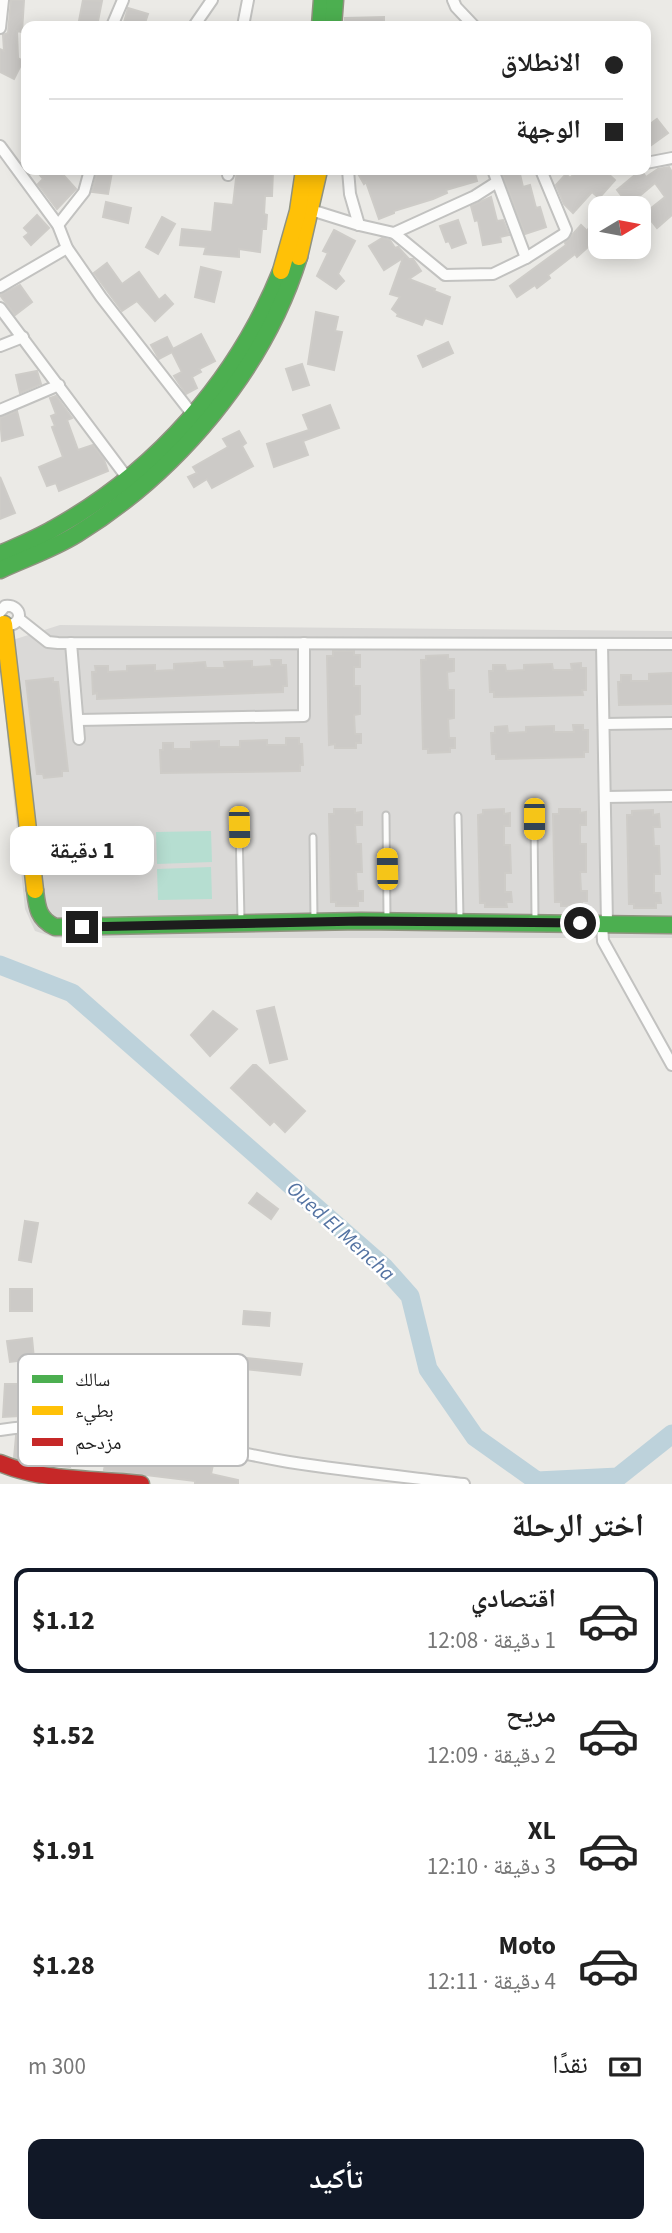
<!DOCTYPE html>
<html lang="ar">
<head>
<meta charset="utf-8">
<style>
  body { margin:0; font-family:"Source Sans 3","Noto Naskh Arabic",sans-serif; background:#f2f2f2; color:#222; direction:rtl; height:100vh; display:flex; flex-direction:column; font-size:26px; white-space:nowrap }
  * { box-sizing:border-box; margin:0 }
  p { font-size:23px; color:#767676 }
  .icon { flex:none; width:38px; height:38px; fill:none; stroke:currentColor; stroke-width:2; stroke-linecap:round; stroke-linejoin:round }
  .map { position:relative; height:1484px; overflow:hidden; direction:ltr }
  .drawer { display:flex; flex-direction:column; background:#fff; flex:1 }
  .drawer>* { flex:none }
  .hud { position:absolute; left:21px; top:21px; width:630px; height:154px; border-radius:14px; box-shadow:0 4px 18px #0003; direction:rtl; display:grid; align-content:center; height:154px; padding:0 28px; background:#fff }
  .needle { width:46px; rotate:80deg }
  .controls { position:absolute; left:588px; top:196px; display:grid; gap:14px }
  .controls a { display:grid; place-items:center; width:63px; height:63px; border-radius:14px; background:#fff; box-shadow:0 4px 18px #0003; font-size:35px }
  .end { position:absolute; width:32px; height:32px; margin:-16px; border:9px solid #1d1d1d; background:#fff; box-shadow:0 0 0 4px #fff }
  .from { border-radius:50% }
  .bubble { position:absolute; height:49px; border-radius:14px; background:#fff; box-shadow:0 4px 18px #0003; font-size:23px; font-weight:700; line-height:49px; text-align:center; direction:rtl }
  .car { position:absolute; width:21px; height:42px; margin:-21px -10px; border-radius:9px; box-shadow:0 0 5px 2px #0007; background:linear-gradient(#f5c518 24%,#345 0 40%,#f5c518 0 76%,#345 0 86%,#f5c518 0) }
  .hud b { display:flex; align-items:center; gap:24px; height:66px; font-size:26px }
  .hud b+b { border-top:2px solid #e0e0e0 }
  .hud i { width:18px; height:18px; background:#222 }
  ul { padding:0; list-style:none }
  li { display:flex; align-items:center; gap:21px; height:105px; margin:0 14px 10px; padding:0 14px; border:4px solid transparent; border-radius:14px }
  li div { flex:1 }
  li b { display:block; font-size:26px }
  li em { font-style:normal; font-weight:700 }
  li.on { border-color:#111827 }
  li>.icon { width:63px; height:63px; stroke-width:1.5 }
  h2 { padding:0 28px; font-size:32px; line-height:84px }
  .pay { display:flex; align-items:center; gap:18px; height:77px; padding:0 28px; font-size:26px }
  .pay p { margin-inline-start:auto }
  .primary-button { display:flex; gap:14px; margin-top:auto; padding:14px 28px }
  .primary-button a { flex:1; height:80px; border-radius:14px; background:#111827; color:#fff; font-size:28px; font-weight:700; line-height:80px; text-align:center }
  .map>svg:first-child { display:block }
</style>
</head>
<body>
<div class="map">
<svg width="672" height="1484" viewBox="0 0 672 1484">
  <rect width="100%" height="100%" fill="#ebeae6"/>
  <path fill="#dad9d7" d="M 60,625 L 672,631 L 672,938 L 56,938 L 35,931 L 25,909 L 0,666 L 0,644 Z"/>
  <g fill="#b6ded1">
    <path d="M 211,831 L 212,862 L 157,864 L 156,832 Z"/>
    <path d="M 211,867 L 212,899 L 158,900 L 157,869 Z"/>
  </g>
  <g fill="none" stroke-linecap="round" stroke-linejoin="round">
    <path stroke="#bdd2db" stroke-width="19" d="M 0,965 L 72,993 L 385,1268 L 410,1296 L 428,1369 L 475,1437 L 537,1481 L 618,1477 L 672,1434"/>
  </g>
  <g fill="#cccac7" stroke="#ceccc8" stroke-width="2">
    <path d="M 11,0 L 24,0 L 22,32 L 17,31 L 18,58 L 23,61 L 14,79 L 0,72 L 0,49 L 4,51 L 3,35 L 8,33 Z"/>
    <path d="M 83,0 L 102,1 L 97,26 L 78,26 Z"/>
    <path d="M 128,8 L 148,14 L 144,26 L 123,26 Z"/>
    <path d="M 384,17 L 384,26 L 344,26 L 345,18 Z"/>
    <path d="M 657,119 L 668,133 L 650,146 L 646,139 L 646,127 Z"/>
    <path d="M 669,167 L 672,172 L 672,215 L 657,228 L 645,213 L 665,197 L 655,183 L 636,199 L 644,208 L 631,208 L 617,190 L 641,170 L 646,177 L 658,169 Z"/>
    <path d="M 44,170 L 59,170 L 76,189 L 57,209 L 38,184 L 43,179 L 39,174 Z"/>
    <path d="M 98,170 L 112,172 L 108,194 L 92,192 Z"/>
    <path d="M 237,170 L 273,171 L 272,196 L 265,196 L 264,214 L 267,215 L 266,229 L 262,229 L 260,252 L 239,249 L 239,257 L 204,254 L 206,247 L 180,245 L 182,229 L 212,232 L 215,203 L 233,205 Z"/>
    <path d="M 356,170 L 474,170 L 477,181 L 446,190 L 447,193 L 433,199 L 394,211 L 394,213 L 379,219 L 366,182 L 364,184 Z"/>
    <path d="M 501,170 L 519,170 L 523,187 L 530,185 L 536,208 L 540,207 L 546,227 L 525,234 Z"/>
    <path d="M 578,170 L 604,170 L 615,180 L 599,198 L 592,192 L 573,213 L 564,204 L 556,185 L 566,174 L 570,178 Z"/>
    <path d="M 491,197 L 497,221 L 503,220 L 509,235 L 500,237 L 501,242 L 483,245 L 478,220 L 475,221 L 471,206 Z"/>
    <path d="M 106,202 L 131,208 L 128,223 L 103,217 Z"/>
    <path d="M 600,210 L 600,236 L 577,257 L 575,254 L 548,275 L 550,278 L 537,288 L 535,285 L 517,297 L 510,286 L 566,245 L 565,243 L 581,225 L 587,231 Z"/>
    <path d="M 37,215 L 49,228 L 31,245 L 24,237 L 29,233 L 24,228 Z"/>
    <path d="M 162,217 L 175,224 L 158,254 L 146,247 Z"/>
    <path d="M 458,220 L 466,243 L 452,248 L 449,241 L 446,242 L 440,226 Z"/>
    <path d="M 334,230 L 355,241 L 338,274 L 344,281 L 336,289 L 317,276 L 328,253 L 323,251 Z"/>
    <path d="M 382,238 L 390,240 L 395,248 L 398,247 L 409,259 L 413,259 L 421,271 L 409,279 L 435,289 L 434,291 L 450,297 L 442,324 L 425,318 L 422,325 L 397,316 L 398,314 L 392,309 L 400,297 L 390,294 L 403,258 L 384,270 L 369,246 Z"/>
    <path d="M 107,263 L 122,284 L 139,272 L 159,300 L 165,295 L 173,304 L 155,321 L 137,301 L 122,311 L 94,273 Z"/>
    <path d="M 201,267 L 221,272 L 214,302 L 195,297 Z"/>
    <path d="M 20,285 L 32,302 L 15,315 L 0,295 Z"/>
    <path d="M 316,312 L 338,317 L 335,331 L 342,332 L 334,370 L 308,364 Z"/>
    <path d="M 201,334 L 215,361 L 199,369 L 201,372 L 192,377 L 197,388 L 186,394 L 174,376 L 182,372 L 172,352 L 159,359 L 151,345 L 167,337 L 173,349 Z"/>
    <path d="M 448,342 L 453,353 L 423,367 L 418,356 Z"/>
    <path d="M 302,364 L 309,385 L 293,390 L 286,369 Z"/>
    <path d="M 37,371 L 41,384 L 20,393 L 16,375 Z"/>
    <path d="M 56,396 L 72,418 L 67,420 L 78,450 L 93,445 L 104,460 L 108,471 L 59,491 L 56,483 L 47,486 L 39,467 L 63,457 L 52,427 L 55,426 L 51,416 L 56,414 L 50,398 Z"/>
    <path d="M 330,405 L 339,428 L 303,441 L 308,455 L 274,467 L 267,444 L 309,430 L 303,415 Z"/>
    <path d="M 17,411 L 23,435 L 2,441 L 0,418 Z"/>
    <path d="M 239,431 L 246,443 L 242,446 L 253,466 L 212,488 L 207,479 L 194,487 L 188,477 L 197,473 L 193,467 L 228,447 L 223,439 Z"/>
    <path d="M 0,477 L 15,513 L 0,519 Z"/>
    <path d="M 333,651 L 354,651 L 354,655 L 360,655 L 360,667 L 354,667 L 354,686 L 360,686 L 360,714 L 354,715 L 355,734 L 361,734 L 361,743 L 356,743 L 356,748 L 335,748 L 335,744 L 329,745 L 327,656 L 333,656 Z"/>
    <path d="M 448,655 L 448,659 L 454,659 L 454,671 L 447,672 L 448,690 L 454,690 L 454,718 L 448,719 L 449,738 L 455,738 L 455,748 L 450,748 L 450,752 L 428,753 L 428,749 L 423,749 L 421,660 L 426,660 L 426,656 Z"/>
    <path d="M 271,660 L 281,660 L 281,665 L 286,665 L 287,686 L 283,686 L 283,692 L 97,699 L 97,693 L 93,694 L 92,672 L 96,672 L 95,666 L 108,666 L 108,672 L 127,671 L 127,666 L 155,665 L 155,671 L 174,670 L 174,664 L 193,663 L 205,662 L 206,668 L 225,668 L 224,662 L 252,661 L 252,667 L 272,666 Z"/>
    <path d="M 581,663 L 581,668 L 586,668 L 586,690 L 582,690 L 583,695 L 494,697 L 494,692 L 490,692 L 489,671 L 493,671 L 493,665 L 505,665 L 506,671 L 524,670 L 524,665 L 552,664 L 553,670 L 572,670 L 571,664 Z"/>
    <path d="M 672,673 L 672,704 L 619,705 L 618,682 L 621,682 L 621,675 L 631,675 L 631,681 L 649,681 L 649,674 Z"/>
    <path d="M 53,678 L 53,682 L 58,682 L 68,771 L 62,771 L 62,776 L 44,778 L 43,774 L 37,774 L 26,681 Z"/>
    <path d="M 573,725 L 583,725 L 583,730 L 588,730 L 588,752 L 584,752 L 584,757 L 496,759 L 496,754 L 492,754 L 491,733 L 495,733 L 495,727 L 507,726 L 508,733 L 526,732 L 526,727 L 554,726 L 554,732 L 574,732 Z"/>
    <path d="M 286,738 L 299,738 L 299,744 L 302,744 L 303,765 L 300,765 L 300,771 L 161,773 L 160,750 L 163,750 L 163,743 L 173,743 L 173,749 L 191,749 L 191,742 L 219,741 L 219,747 L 240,747 L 240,741 L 267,740 L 267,745 L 286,745 Z"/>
    <path d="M 334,809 L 355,809 L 355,813 L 362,812 L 362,825 L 355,825 L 356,844 L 361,844 L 362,872 L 356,872 L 357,891 L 363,891 L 363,901 L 358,901 L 358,906 L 336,906 L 336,902 L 331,902 L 329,814 L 334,814 Z"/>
    <path d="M 504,809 L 504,814 L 510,813 L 510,826 L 504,826 L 504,845 L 510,845 L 511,873 L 505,873 L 505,892 L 511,892 L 512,902 L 506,902 L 507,907 L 485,907 L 485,903 L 480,903 L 478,815 L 483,814 L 483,810 Z"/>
    <path d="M 559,809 L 580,809 L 580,813 L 586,812 L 586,825 L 580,825 L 580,844 L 586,844 L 586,872 L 580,872 L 581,891 L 587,891 L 587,901 L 582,901 L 582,906 L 561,906 L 561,902 L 555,902 L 553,814 L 559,814 Z"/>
    <path d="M 653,810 L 653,815 L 659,814 L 660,827 L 653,827 L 654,846 L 659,846 L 660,874 L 654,874 L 654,893 L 660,893 L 661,903 L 656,903 L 656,908 L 634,908 L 634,904 L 629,904 L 627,815 L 632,815 L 632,811 Z"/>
    <path d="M 274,1007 L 287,1059 L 270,1063 L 257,1011 Z"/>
    <path d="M 213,1011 L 237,1029 L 210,1056 L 191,1035 Z"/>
    <path d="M 253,1065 L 256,1065 L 305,1111 L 285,1132 L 274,1121 L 270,1125 L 231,1088 Z"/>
    <path d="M 257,1193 L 278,1209 L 271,1219 L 249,1203 Z"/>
    <path d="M 25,1221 L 38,1223 L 31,1262 L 19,1260 Z"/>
    <rect x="10" y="1289" width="22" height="22"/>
    <path d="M 244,1311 L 270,1313 L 269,1326 L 243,1324 Z"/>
    <path d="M 32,1338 L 34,1359 L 10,1362 L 7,1341 Z"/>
    <path d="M 237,1357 L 302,1364 L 300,1375 L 236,1368 Z"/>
    <path d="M 5,1384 L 23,1384 L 22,1396 L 18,1396 L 19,1416 L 3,1417 Z"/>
    <path d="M 16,1436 L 76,1440 L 103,1439 L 103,1445 L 184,1452 L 214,1460 L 211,1474 L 238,1480 L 238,1484 L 195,1484 L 195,1481 L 104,1470 L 105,1465 L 70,1465 L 70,1467 L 35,1464 L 14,1458 Z"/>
  </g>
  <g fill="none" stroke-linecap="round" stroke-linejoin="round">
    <g stroke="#c2c2c0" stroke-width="9">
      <g id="lane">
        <path d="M 386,815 L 387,918"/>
        <path d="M 458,816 L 460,919"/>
        <path d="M 534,819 L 535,919"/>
        <path d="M 239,827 L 241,920"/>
        <path d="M 313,837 L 314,919"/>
      </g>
    </g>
    <g stroke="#c2c2c0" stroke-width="14">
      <g id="street">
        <path d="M 453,0 L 456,7 L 474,26"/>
        <path d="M 112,26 L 123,0"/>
        <path d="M 194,26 L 212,0"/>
        <path d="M 243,26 L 248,0"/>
        <path d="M 0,28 L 3,0"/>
        <path d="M 0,146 L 58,225 L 67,248 L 101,297 L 193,415"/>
        <path d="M 646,163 L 672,158"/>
        <path d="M 348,170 L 350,194 L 359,225"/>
        <path d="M 493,170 L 526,258"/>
        <path d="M 228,175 L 229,170"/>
        <path d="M 311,210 L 359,225 L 394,233 L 475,196 L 497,182"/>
        <path d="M 58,225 L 84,192 L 90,170"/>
        <path d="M 394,233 L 445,275 L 493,274 L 526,258 L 564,234 L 566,230 L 541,170"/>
        <path d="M 0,287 L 67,248"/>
        <path d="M 0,308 L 128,479"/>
        <path d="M 0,346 L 23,337"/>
        <path d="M 0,410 L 59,385"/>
        <path d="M 0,612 L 5,606 C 23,604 24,626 6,625 L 0,620"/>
        <path d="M 19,619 L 48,642 L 58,643 L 672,644"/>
        <path d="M 71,643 L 79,739"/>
        <path d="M 602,644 L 607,924"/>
        <path d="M 78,720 L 304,716 L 304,643"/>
        <path d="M 604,724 L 672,723"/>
        <path d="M 605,797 L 672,796"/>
        <path d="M 602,924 L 603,941 L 672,1065"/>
        <path d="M 0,1430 C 94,1415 197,1446 289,1462 C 347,1471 406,1477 464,1484"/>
      </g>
    </g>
    <g stroke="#909380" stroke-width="19">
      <g id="fast">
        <path d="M 320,26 L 322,0"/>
        <path d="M 333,26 L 335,0"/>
        <path d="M 0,554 C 18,546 36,539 53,529 C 156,472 237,380 281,271"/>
        <path d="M 0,570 C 26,558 53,549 77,534 C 177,472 264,370 299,257"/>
        <path d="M 35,890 C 37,907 38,919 55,927 L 361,921 L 672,925"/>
      </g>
    </g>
    <g stroke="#909380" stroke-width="19">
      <g id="slow">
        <path d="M 299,257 L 319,170"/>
        <path d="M 281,271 L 298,211 L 304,170"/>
        <path d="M 4,624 L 35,890"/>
      </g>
    </g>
    <g stroke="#909380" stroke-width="19">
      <path id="jam" d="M 0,1463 C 45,1482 93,1478 141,1484"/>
    </g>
    <use href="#lane" stroke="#fcfcfb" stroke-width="5"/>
    <use href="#street" stroke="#fcfcfb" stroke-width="10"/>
    <use href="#fast" stroke="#4caf50" stroke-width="16"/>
    <use href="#slow" stroke="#ffc107" stroke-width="16"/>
    <use href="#jam" stroke="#c62828" stroke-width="16"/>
  </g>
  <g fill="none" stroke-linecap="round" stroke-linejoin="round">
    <path stroke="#1d1d1d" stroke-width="9" d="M 82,927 L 361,921 L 580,923"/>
  </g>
  <g text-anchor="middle" stroke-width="5" stroke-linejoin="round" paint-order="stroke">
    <g font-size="21" font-style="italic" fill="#5473a2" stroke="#fff">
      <text transform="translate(341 1231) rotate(42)" y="7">Oued El Mencha</text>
    </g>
  </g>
  <rect x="18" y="1354" width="230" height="112" rx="10" fill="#fff" stroke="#bbb" stroke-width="2"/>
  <rect x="32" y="1375" width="31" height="8" fill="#4caf50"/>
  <rect x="32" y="1406" width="31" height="9" fill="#ffc107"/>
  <rect x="32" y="1438" width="31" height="8" fill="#c62828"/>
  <g font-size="19" fill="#1d1d1d">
    <text x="75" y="1386">سالك</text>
    <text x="75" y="1417">بطيء</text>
    <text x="75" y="1449">مزدحم</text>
  </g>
</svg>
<div class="controls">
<a><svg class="needle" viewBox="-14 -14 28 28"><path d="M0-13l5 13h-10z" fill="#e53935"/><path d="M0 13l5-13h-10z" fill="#767676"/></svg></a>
</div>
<i class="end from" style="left:580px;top:923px"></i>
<i class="end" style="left:82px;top:927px"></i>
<div class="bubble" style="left:10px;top:826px;width:144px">1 دقيقة</div>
<i class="car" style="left:534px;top:819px;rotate:180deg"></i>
<i class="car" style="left:239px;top:827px;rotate:179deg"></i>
<i class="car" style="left:387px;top:869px;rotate:359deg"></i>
<div class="hud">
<b><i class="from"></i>الانطلاق</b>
<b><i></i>الوجهة</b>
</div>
</div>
<section class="drawer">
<h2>اختر الرحلة</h2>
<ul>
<li class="on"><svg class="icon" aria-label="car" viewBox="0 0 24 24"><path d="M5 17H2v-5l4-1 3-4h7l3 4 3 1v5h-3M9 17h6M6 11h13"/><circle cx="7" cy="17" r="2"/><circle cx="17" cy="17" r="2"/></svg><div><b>اقتصادي</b><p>1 دقيقة · 12:08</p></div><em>$1.12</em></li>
<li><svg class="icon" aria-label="car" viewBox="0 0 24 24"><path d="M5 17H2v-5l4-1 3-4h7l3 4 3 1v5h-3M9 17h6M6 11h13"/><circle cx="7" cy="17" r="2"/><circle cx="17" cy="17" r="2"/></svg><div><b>مريح</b><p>2 دقيقة · 12:09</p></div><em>$1.52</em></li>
<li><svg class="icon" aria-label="car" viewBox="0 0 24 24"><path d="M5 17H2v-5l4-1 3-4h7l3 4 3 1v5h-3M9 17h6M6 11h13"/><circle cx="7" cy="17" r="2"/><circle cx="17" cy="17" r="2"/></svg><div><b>XL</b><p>3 دقيقة · 12:10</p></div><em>$1.91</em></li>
<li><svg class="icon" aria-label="car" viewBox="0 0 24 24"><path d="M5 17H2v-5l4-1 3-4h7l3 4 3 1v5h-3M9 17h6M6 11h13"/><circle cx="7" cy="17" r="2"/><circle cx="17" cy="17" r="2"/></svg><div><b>Moto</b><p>4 دقيقة · 12:11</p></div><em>$1.28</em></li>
</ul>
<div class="pay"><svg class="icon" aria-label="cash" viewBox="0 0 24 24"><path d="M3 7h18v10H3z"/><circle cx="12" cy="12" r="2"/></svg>نقدًا<p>300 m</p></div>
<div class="primary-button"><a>تأكيد</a></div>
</section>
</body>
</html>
